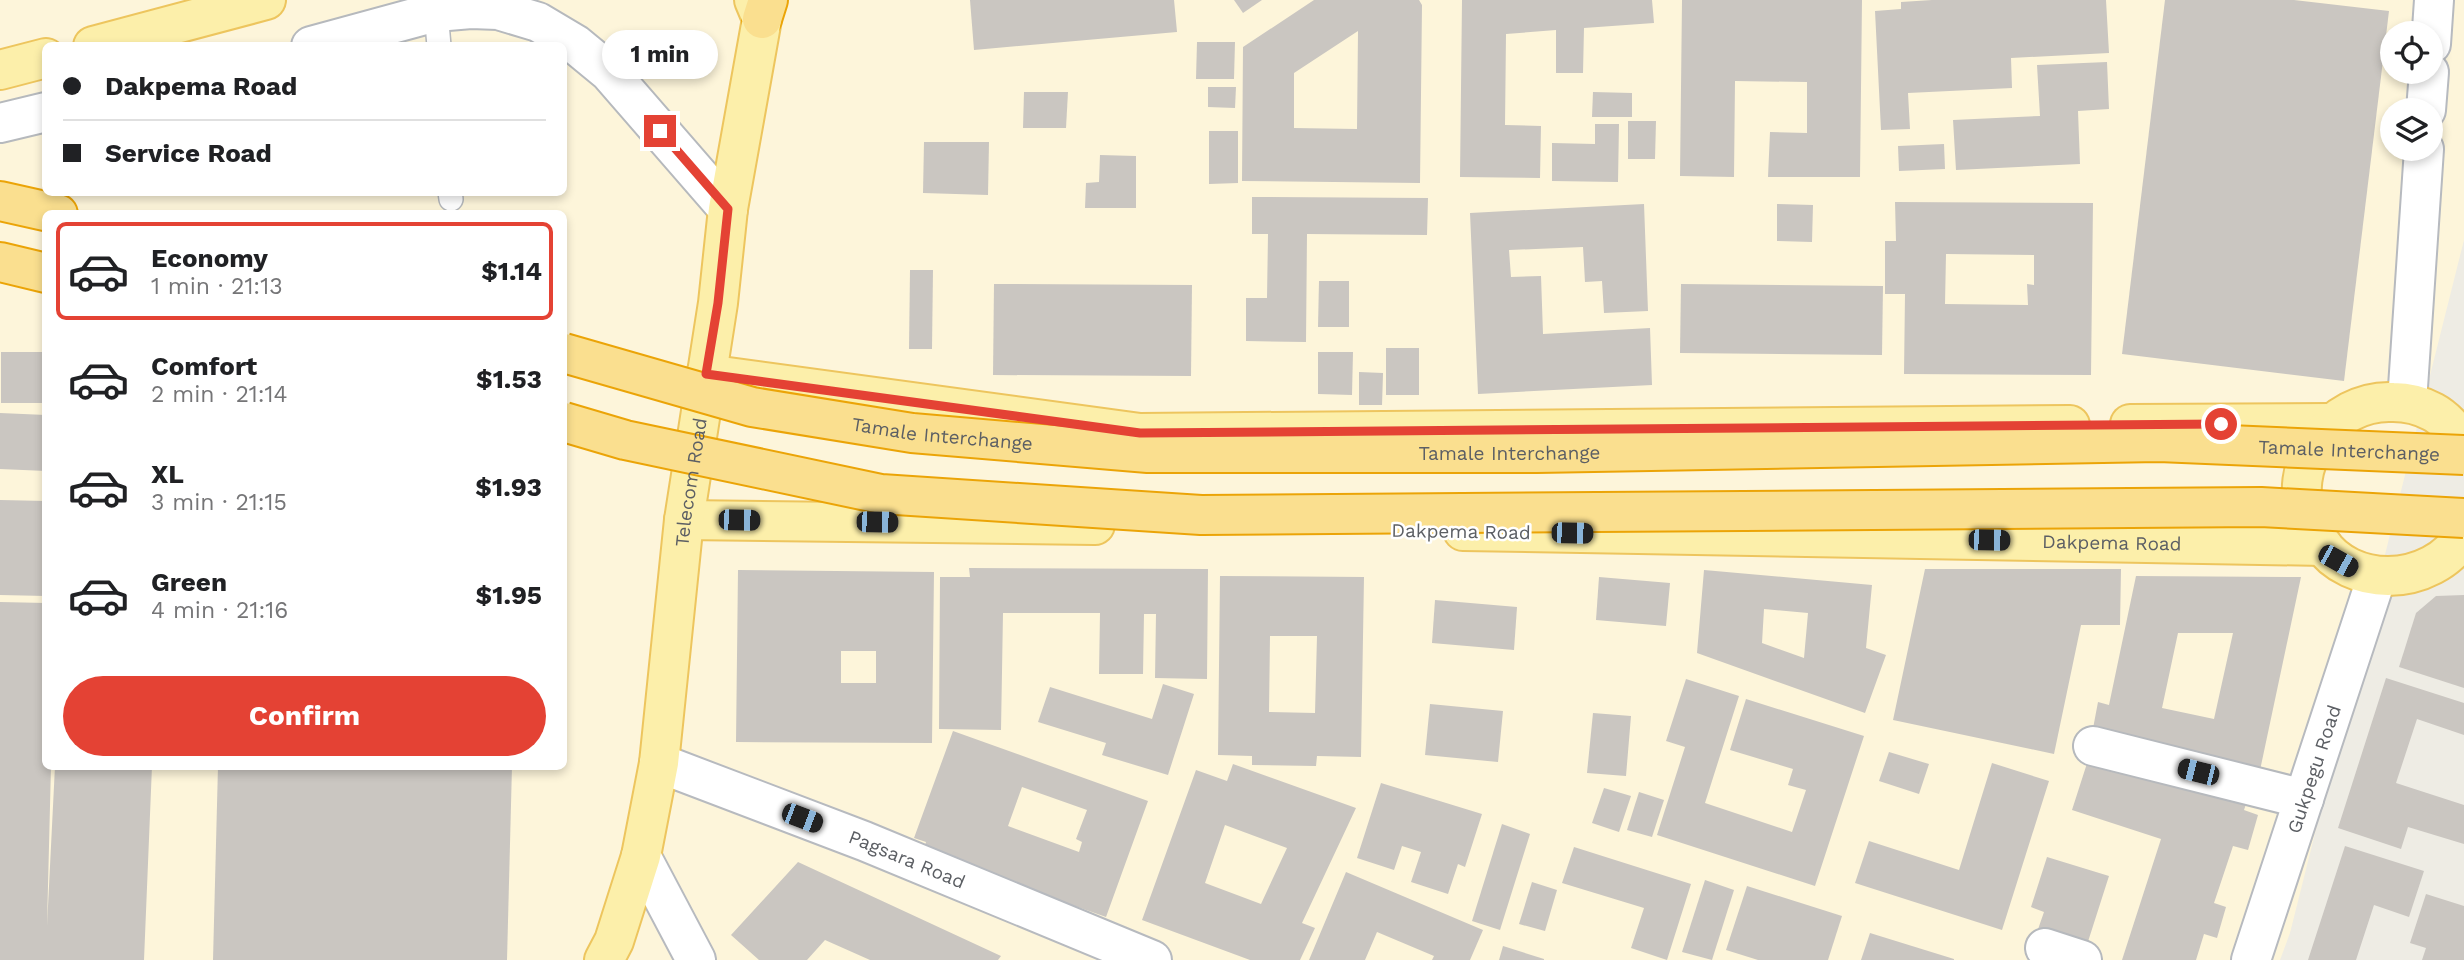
<!DOCTYPE html>
<html lang="en">
<head>
<meta charset="utf-8">
<style>
  body { margin:0; font-family:"Work Sans",sans-serif; background:#f2f2f2; color:#202124; height:100vh; display:flex; flex-direction:column; font-size:26px; white-space:nowrap }
  * { box-sizing:border-box; margin:0 }
  p { font-size:23px; color:#757577 }
  .icon { flex:none; width:38px; height:38px; fill:none; stroke:currentColor; stroke-width:2; stroke-linecap:round; stroke-linejoin:round }
  .map { position:relative; flex:1; overflow:hidden }
  .drawer { position:absolute; left:42px; top:210px; width:525px; height:560px; display:flex; flex-direction:column; background:#fff; border-radius:10px; box-shadow:0 4px 10px #0003 }
  .drawer>* { flex:none }
  .top-card { position:absolute; left:42px; top:42px; width:525px; height:154px; border-radius:10px; box-shadow:0 4px 10px #0003; display:grid; align-content:center; height:154px; padding:0 21px; background:#fff }
  .controls { position:absolute; left:2380px; top:21px; display:grid; gap:14px }
  .controls a { display:grid; place-items:center; width:63px; height:63px; border-radius:50%; background:#fff; box-shadow:0 4px 10px #0003; font-size:35px }
  .end { position:absolute; width:32px; height:32px; margin:-16px; border:9px solid #e44234; background:#fff; box-shadow:0 0 0 4px #fff }
  .from { border-radius:50% }
  .bubble { position:absolute; height:49px; border-radius:24px; background:#fff; box-shadow:0 4px 10px #0003; font-size:23px; font-weight:700; line-height:49px; text-align:center }
  .car { position:absolute; width:21px; height:42px; margin:-21px -10px; border-radius:9px; box-shadow:0 0 5px 2px #0007; background:linear-gradient(#222 24%,#8ab4d8 0 40%,#222 0 76%,#8ab4d8 0 86%,#222 0) }
  .top-card b { display:flex; align-items:center; gap:24px; height:66px; font-size:26px }
  .top-card b+b { border-top:2px solid #e0e0e0 }
  .top-card i { width:18px; height:18px; background:#202124 }
  ul { padding:12px 0 0; list-style:none }
  li { display:flex; align-items:center; gap:21px; height:98px; margin:0 14px 10px; padding:0 7px; border:4px solid transparent; border-radius:10px }
  li div { flex:1 }
  li b { display:block; font-size:26px }
  li em { font-style:normal; font-weight:700 }
  li.current { border-color:#e44234 }
  li>.icon { width:63px; height:63px; stroke-width:1.5 }
  .cta { display:flex; gap:14px; margin-top:auto; padding:14px 21px }
  .cta a { flex:1; height:80px; border-radius:42px; background:#e44234; color:#fff; font-size:28px; font-weight:700; line-height:80px; text-align:center }
  .map>svg:first-child { display:block }
</style>
</head>
<body>
<div class="map">
<svg width="2464" height="960" viewBox="0 0 2464 960">
  <rect width="100%" height="100%" fill="#eeece4"/>
  <path fill="#fdf5da" fill-rule="evenodd" d="M 0,0 L 2464,0 L 2464,240 L 2290,933 L 2280,960 L 0,960 ZM 2392,33 L 2431,33 L 2431,72 L 2392,72 ZM 46,46 L 564,46 L 564,192 L 46,192 ZM 2392,110 L 2431,110 L 2431,149 L 2392,149 ZM 46,214 L 564,214 L 564,766 L 46,766 Z"/>
  <g fill="#cac6c1" fill-rule="evenodd">
    <path d="M 970,0 L 1174,0 L 1177,32 L 974,50 Z"/>
    <path d="M 1234,0 L 1262,0 L 1243,13 Z"/>
    <path d="M 1314,0 L 1419,0 L 1422,5 L 1420,183 L 1242,181 L 1243,47 ZM 1358,31 L 1357,129 L 1294,128 L 1294,73 Z"/>
    <path d="M 1462,0 L 1652,0 L 1654,23 L 1584,28 L 1583,73 L 1556,73 L 1556,30 L 1506,34 L 1505,125 L 1541,126 L 1540,178 L 1460,177 Z"/>
    <path d="M 1682,0 L 1862,0 L 1860,177 L 1768,177 L 1770,132 L 1807,133 L 1807,82 L 1735,81 L 1734,177 L 1680,176 Z"/>
    <path d="M 1932,0 L 2106,0 L 2109,53 L 2011,58 L 2012,88 L 1908,93 L 1910,129 L 1881,130 L 1875,11 L 1901,9 L 1901,2 Z"/>
    <path d="M 2165,0 L 2294,0 L 2389,11 L 2344,381 L 2122,354 Z"/>
    <path d="M 1197,42 L 1235,42 L 1234,79 L 1196,79 Z"/>
    <path d="M 2107,62 L 2109,109 L 2078,111 L 2080,164 L 1956,170 L 1953,120 L 2040,116 L 2037,65 Z"/>
    <path d="M 1208,87 L 1236,87 L 1235,108 L 1208,107 Z"/>
    <path d="M 1024,92 L 1068,92 L 1066,128 L 1023,128 Z"/>
    <path d="M 1593,92 L 1632,93 L 1632,117 L 1592,117 Z"/>
    <path d="M 1628,121 L 1656,121 L 1655,159 L 1628,159 Z"/>
    <path d="M 1595,124 L 1619,124 L 1618,182 L 1552,181 L 1552,143 L 1595,144 Z"/>
    <path d="M 1209,131 L 1238,131 L 1238,183 L 1209,184 Z"/>
    <path d="M 924,142 L 989,142 L 988,195 L 923,193 Z"/>
    <path d="M 1944,144 L 1945,169 L 1899,171 L 1898,146 Z"/>
    <path d="M 1100,155 L 1136,156 L 1136,208 L 1085,208 L 1086,183 L 1099,182 Z"/>
    <path d="M 1252,197 L 1428,198 L 1427,235 L 1307,234 L 1306,342 L 1246,341 L 1246,298 L 1267,298 L 1268,234 L 1252,234 Z"/>
    <path d="M 1895,202 L 2093,203 L 2091,375 L 1904,374 L 1905,294 L 1885,294 L 1885,241 L 1896,241 ZM 1946,254 L 2034,255 L 2034,285 L 2027,284 L 2028,305 L 1945,304 Z"/>
    <path d="M 1644,204 L 1648,311 L 1604,313 L 1602,281 L 1585,282 L 1583,247 L 1509,250 L 1511,277 L 1541,276 L 1543,334 L 1650,328 L 1652,385 L 1478,394 L 1470,213 Z"/>
    <path d="M 1777,204 L 1813,205 L 1812,242 L 1777,241 Z"/>
    <path d="M 910,270 L 933,270 L 932,349 L 909,349 Z"/>
    <path d="M 1319,281 L 1349,281 L 1349,327 L 1318,327 Z"/>
    <path d="M 994,284 L 1192,285 L 1191,376 L 993,375 Z"/>
    <path d="M 1681,284 L 1883,286 L 1882,355 L 1680,353 Z"/>
    <rect x="1386" y="348" width="33" height="47"/>
    <rect x="1" y="352" width="45" height="51"/>
    <path d="M 1318,352 L 1353,352 L 1352,395 L 1318,394 Z"/>
    <path d="M 1359,372 L 1383,373 L 1382,405 L 1359,405 Z"/>
    <path d="M 0,413 L 46,415 L 46,471 L 0,469 Z"/>
    <path d="M 0,500 L 46,501 L 46,596 L 0,595 Z"/>
    <path d="M 969,568 L 1208,569 L 1207,679 L 1155,678 L 1156,614 L 1144,614 L 1143,674 L 1099,674 L 1100,613 L 1003,613 L 1001,730 L 939,729 L 940,577 L 970,577 Z"/>
    <path d="M 1925,569 L 2121,569 L 2120,625 L 2081,625 L 2054,754 L 1893,720 Z"/>
    <path d="M 738,570 L 934,572 L 932,743 L 736,742 ZM 841,651 L 876,651 L 876,683 L 841,683 Z"/>
    <path d="M 1704,570 L 1872,585 L 1866,648 L 1886,655 L 1865,713 L 1697,653 ZM 1764,609 L 1808,613 L 1804,658 L 1762,643 Z"/>
    <path d="M 1220,576 L 1364,577 L 1361,757 L 1317,756 L 1316,766 L 1252,765 L 1252,756 L 1218,755 ZM 1270,636 L 1317,636 L 1315,713 L 1269,712 Z"/>
    <path d="M 2136,576 L 2301,577 L 2259,775 L 2091,739 L 2098,702 L 2109,705 ZM 2178,633 L 2233,633 L 2214,719 L 2162,708 Z"/>
    <path d="M 1599,577 L 1670,583 L 1666,626 L 1596,620 Z"/>
    <path d="M 2464,595 L 2464,688 L 2399,667 L 2416,613 L 2436,596 Z"/>
    <path d="M 1435,600 L 1517,607 L 1514,650 L 1432,643 Z"/>
    <path d="M 0,602 L 46,603 L 46,766 L 51,766 L 47,926 L 55,766 L 152,766 L 144,960 L 0,960 Z"/>
    <path d="M 2386,678 L 2464,703 L 2464,735 L 2417,719 L 2396,783 L 2464,805 L 2464,844 L 2408,827 L 2401,849 L 2338,828 Z"/>
    <path d="M 1686,679 L 1739,696 L 1705,803 L 1792,832 L 1806,790 L 1788,785 L 1793,769 L 1730,750 L 1746,699 L 1864,736 L 1815,886 L 1657,835 L 1685,747 L 1666,741 Z"/>
    <path d="M 1163,684 L 1194,694 L 1168,775 L 1102,755 L 1106,743 L 1038,722 L 1050,687 L 1152,719 Z"/>
    <path d="M 1430,704 L 1503,711 L 1498,762 L 1425,755 Z"/>
    <path d="M 1593,713 L 1631,716 L 1626,776 L 1587,773 Z"/>
    <path d="M 953,731 L 1148,801 L 1106,917 L 923,852 L 926,842 L 914,838 ZM 1022,787 L 1087,810 L 1076,839 L 1082,842 L 1079,852 L 1008,826 Z"/>
    <path d="M 1889,752 L 1929,764 L 1919,794 L 1879,781 Z"/>
    <path d="M 2090,754 L 2246,804 L 2244,810 L 2258,815 L 2248,850 L 2233,846 L 2214,903 L 2226,907 L 2217,938 L 2204,934 L 2196,960 L 2122,960 L 2161,839 L 2072,810 Z"/>
    <path d="M 1992,763 L 2049,781 L 2002,930 L 1855,883 L 1869,841 L 1959,870 Z"/>
    <path d="M 1233,764 L 1356,808 L 1302,923 L 1315,928 L 1300,960 L 1250,960 L 1142,920 L 1196,770 L 1227,781 ZM 1225,825 L 1287,848 L 1261,904 L 1205,883 Z"/>
    <path d="M 218,766 L 512,766 L 507,960 L 213,960 Z"/>
    <path d="M 1381,783 L 1482,814 L 1465,867 L 1458,864 L 1448,894 L 1411,882 L 1421,852 L 1402,846 L 1394,870 L 1357,858 Z"/>
    <path d="M 1604,788 L 1631,796 L 1619,832 L 1592,823 Z"/>
    <path d="M 1639,792 L 1664,800 L 1652,837 L 1627,830 Z"/>
    <path d="M 1502,824 L 1530,834 L 1500,930 L 1472,921 Z"/>
    <path d="M 2345,846 L 2424,871 L 2409,917 L 2374,905 L 2356,960 L 2308,960 Z"/>
    <path d="M 1574,847 L 1691,884 L 1667,960 L 1631,948 L 1644,908 L 1562,883 Z"/>
    <path d="M 2047,857 L 2109,876 L 2085,951 L 2036,935 L 2044,912 L 2031,907 Z"/>
    <path d="M 798,862 L 1001,956 L 998,960 L 870,960 L 825,940 L 807,960 L 759,960 L 731,935 Z"/>
    <path d="M 1346,872 L 1483,930 L 1470,960 L 1432,960 L 1434,956 L 1377,932 L 1365,960 L 1309,960 Z"/>
    <path d="M 1705,880 L 1734,890 L 1712,960 L 1682,952 Z"/>
    <path d="M 1532,882 L 1557,890 L 1545,931 L 1519,924 Z"/>
    <path d="M 1747,886 L 1842,916 L 1828,960 L 1758,960 L 1726,950 Z"/>
    <path d="M 2426,894 L 2464,906 L 2464,960 L 2422,960 L 2426,948 L 2410,943 Z"/>
    <path d="M 1870,933 L 1954,959 L 1954,960 L 1861,960 Z"/>
    <path d="M 1503,946 L 1544,959 L 1544,960 L 1499,960 Z"/>
  </g>
  <g fill="none" stroke-linecap="round" stroke-linejoin="round">
    <g stroke="#b6b9bd" stroke-width="26">
      <g id="lane">
        <path d="M 436,12 L 439,46"/>
        <path d="M 450,192 L 451,199"/>
      </g>
    </g>
    <g stroke="#b6b9bd" stroke-width="42">
      <g id="street">
        <path d="M 311,46 L 436,12 L 471,9 L 498,10 L 538,22 L 575,44 L 609,72 L 728,209"/>
        <path d="M 0,123 L 46,112"/>
        <path d="M 2093,746 L 2304,799"/>
        <path d="M 2045,948 L 2082,960"/>
      </g>
    </g>
    <g stroke="#b7babf" stroke-width="42">
      <g id="secondary">
        <path d="M 2431,44 L 2434,0"/>
        <path d="M 2426,110 L 2429,72"/>
        <path d="M 2407,402 L 2424,149"/>
        <path id="s1" d="M 659,763 L 864,841 L 1152,960"/>
        <path d="M 641,856 L 696,960"/>
        <path id="s2" d="M 2251,960 L 2377,576"/>
      </g>
    </g>
    <g stroke="#edc55e" stroke-width="42">
      <g id="primary">
        <path d="M 93,46 L 266,0"/>
        <path d="M 0,70 L 46,58"/>
        <path d="M 706,374 L 1140,433 L 2070,425"/>
        <path d="M 2130,424 L 2331,423"/>
        <path d="M 2464,442 C 2455,431 2446,419 2433,412 C 2420,405 2408,402 2393,402 C 2331,399 2283,466 2309,524 C 2312,530 2316,536 2320,542 C 2335,565 2362,576 2388,576 C 2418,576 2450,561 2464,534"/>
        <path d="M 684,520 L 1095,525"/>
        <path id="s3" d="M 1463,531 L 2323,546"/>
        <path id="s4" d="M 604,960 L 614,941 L 641,856 L 659,763 L 684,520 L 718,303 L 728,209 L 762,19 L 754,0"/>
      </g>
    </g>
    <g stroke="#eba407" stroke-width="42">
      <g id="highway">
        <path d="M 762,19 L 768,0"/>
        <path d="M 0,201 L 58,214"/>
        <path d="M 0,262 L 46,273"/>
      </g>
    </g>
    <use href="#lane" stroke="#fff" stroke-width="23"/>
    <use href="#street" stroke="#fff" stroke-width="38"/>
    <use href="#secondary" stroke="#fff" stroke-width="38"/>
    <use href="#primary" stroke="#fcefaa" stroke-width="38"/>
    <use href="#highway" stroke="#fadf8f" stroke-width="38"/>
    <g stroke="#eba407" stroke-width="42" stroke-linecap="butt">
      <g id="highway-bridge">
        <path id="s5" d="M 564,353 L 752,407 L 912,433 L 1148,453 L 1537,453 L 2159,442 L 2464,455"/>
        <path d="M 564,422 L 625,440 L 881,494 L 1201,515 L 2261,507 L 2464,518"/>
      </g>
    </g>
    <use href="#highway-bridge" stroke="#fadf8f" stroke-width="38"/>
  </g>
  <g fill="none" stroke-linecap="round" stroke-linejoin="round">
    <path stroke="#e44234" stroke-width="9" d="M 660,131 L 728,209 L 718,303 L 706,374 L 1140,433 L 2221,424"/>
  </g>
  <g text-anchor="middle" stroke-width="5" stroke-linejoin="round" paint-order="stroke">
    <g font-size="19" fill="#5c5f64" stroke="#fff">
      <text dy="7" stroke="none"><textPath href="#s5" startOffset="388">Tamale Interchange</textPath></text>
      <text dy="7" stroke="none"><textPath href="#s5" startOffset="1796">Tamale Interchange</textPath></text>
      <text dy="7" stroke="none"><textPath href="#s5" startOffset="956">Tamale Interchange</textPath></text>
      <text dy="7" stroke="none"><textPath href="#s4" startOffset="488">Telecom Road</textPath></text>
      <text transform="translate(1461 531) rotate(1)" y="7">Dakpema Road</text>
      <text dy="7" stroke="none"><textPath href="#s3" startOffset="649">Dakpema Road</textPath></text>
      <text dy="7" stroke="none"><textPath href="#s2" startOffset="201">Gukpegu Road</textPath></text>
      <text dy="7" stroke="none"><textPath href="#s1" startOffset="266">Pagsara Road</textPath></text>
    </g>
  </g>
</svg>
<div class="controls">
<a><svg class="icon" aria-label="locate" viewBox="0 0 24 24"><circle cx="12" cy="12" r="6"/><path d="M12 2v4M12 18v4M2 12h4M18 12h4"/></svg></a>
<a><svg class="icon" aria-label="layers" viewBox="0 0 24 24"><path d="M12 4l9 5-9 5-9-5zM3 14l9 5 9-5"/></svg></a>
</div>
<i class="end from" style="left:2221px;top:424px"></i>
<i class="end" style="left:660px;top:131px"></i>
<div class="bubble" style="left:602px;top:30px;width:116px">1 min</div>
<i class="car" style="left:739px;top:520px;rotate:91deg"></i>
<i class="car" style="left:877px;top:522px;rotate:91deg"></i>
<i class="car" style="left:1572px;top:533px;rotate:91deg"></i>
<i class="car" style="left:1989px;top:540px;rotate:91deg"></i>
<i class="car" style="left:2338px;top:561px;rotate:119deg"></i>
<i class="car" style="left:2198px;top:772px;rotate:284deg"></i>
<i class="car" style="left:802px;top:818px;rotate:111deg"></i>
<div class="top-card">
<b><i class="from"></i>Dakpema Road</b>
<b><i></i>Service Road</b>
</div>
<section class="drawer">
<ul>
<li class="current"><svg class="icon" aria-label="car" viewBox="0 0 24 24"><path d="M5 17H2v-5l4-1 3-4h7l3 4 3 1v5h-3M9 17h6M6 11h13"/><circle cx="7" cy="17" r="2"/><circle cx="17" cy="17" r="2"/></svg><div><b>Economy</b><p>1 min · 21:13</p></div><em>$1.14</em></li>
<li><svg class="icon" aria-label="car" viewBox="0 0 24 24"><path d="M5 17H2v-5l4-1 3-4h7l3 4 3 1v5h-3M9 17h6M6 11h13"/><circle cx="7" cy="17" r="2"/><circle cx="17" cy="17" r="2"/></svg><div><b>Comfort</b><p>2 min · 21:14</p></div><em>$1.53</em></li>
<li><svg class="icon" aria-label="car" viewBox="0 0 24 24"><path d="M5 17H2v-5l4-1 3-4h7l3 4 3 1v5h-3M9 17h6M6 11h13"/><circle cx="7" cy="17" r="2"/><circle cx="17" cy="17" r="2"/></svg><div><b>XL</b><p>3 min · 21:15</p></div><em>$1.93</em></li>
<li><svg class="icon" aria-label="car" viewBox="0 0 24 24"><path d="M5 17H2v-5l4-1 3-4h7l3 4 3 1v5h-3M9 17h6M6 11h13"/><circle cx="7" cy="17" r="2"/><circle cx="17" cy="17" r="2"/></svg><div><b>Green</b><p>4 min · 21:16</p></div><em>$1.95</em></li>
</ul>
<div class="cta"><a>Confirm</a></div>
</section>
</div>
</body>
</html>
